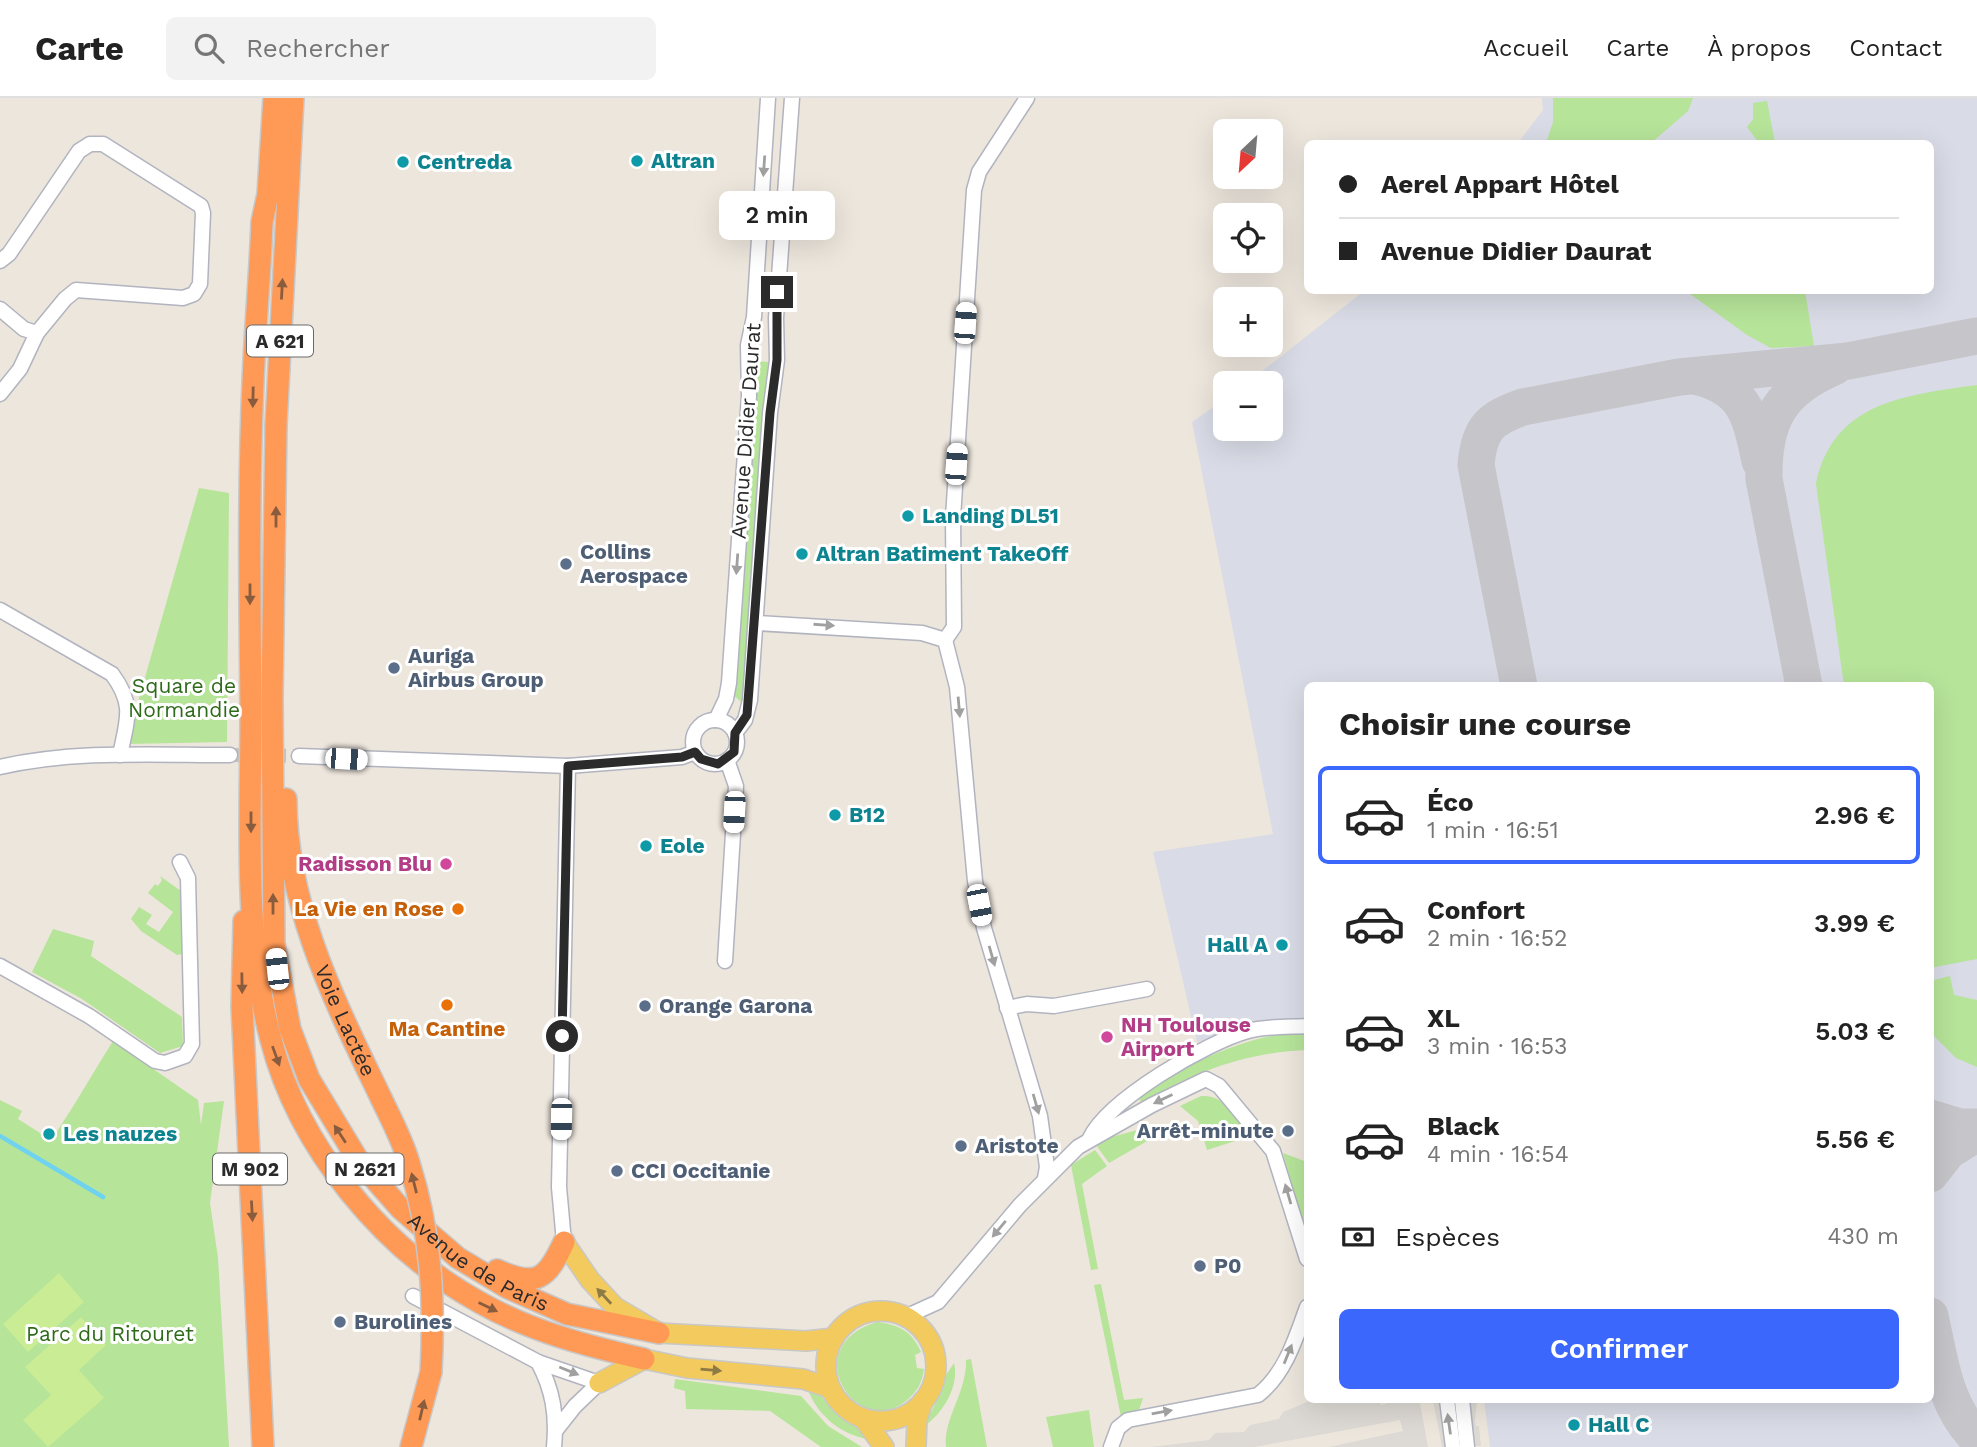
<!DOCTYPE html>
<html lang="fr">
<head>
<meta charset="utf-8">
<style>
  body { margin:0; font-family:"Work Sans",sans-serif; background:#f2f2f2; color:#222; height:100vh; display:flex; flex-direction:column; font-size:26px; white-space:nowrap }
  * { box-sizing:border-box; margin:0 }
  p { font-size:23px; color:#767676 }
  .icon { flex:none; width:38px; height:38px; fill:none; stroke:currentColor; stroke-width:2; stroke-linecap:round; stroke-linejoin:round }
  .map { position:relative; flex:1; overflow:hidden }
  .side { position:absolute; left:1304px; top:584px; width:630px; height:721px; display:flex; flex-direction:column; background:#fff; border-radius:10px; box-shadow:0 7px 28px #0002 }
  .side>* { flex:none }
  .banner { position:absolute; left:1304px; top:42px; width:630px; height:154px; border-radius:10px; box-shadow:0 7px 28px #0002; display:grid; align-content:center; height:154px; padding:0 35px; background:#fff }
  .needle { width:46px; rotate:206deg }
  .buttons { position:absolute; left:1213px; top:21px; display:grid; gap:14px }
  .buttons a { display:grid; place-items:center; width:70px; height:70px; border-radius:10px; background:#fff; box-shadow:0 7px 28px #0002; font-size:35px }
  .end { position:absolute; width:32px; height:32px; margin:-16px; border:9px solid #2b2b2b; background:#fff; box-shadow:0 0 0 4px #fff }
  .from { border-radius:50% }
  .bubble { position:absolute; height:49px; border-radius:10px; background:#fff; box-shadow:0 7px 28px #0002; font-size:23px; font-weight:600; line-height:49px; text-align:center }
  .car { position:absolute; width:21px; height:42px; margin:-21px -10px; border-radius:9px; box-shadow:0 0 5px 2px #0007; background:linear-gradient(#fff 24%,#345 0 40%,#fff 0 76%,#345 0 86%,#fff 0) }
  .banner b { display:flex; align-items:center; gap:24px; height:66px; font-size:26px }
  .banner b+b { border-top:2px solid #e0e0e0 }
  .banner i { width:18px; height:18px; background:#222 }
  ul { padding:0; list-style:none }
  li { display:flex; align-items:center; gap:21px; height:98px; margin:0 14px 10px; padding:0 21px; border:4px solid transparent; border-radius:10px }
  li div { flex:1 }
  li b { display:block; font-size:26px }
  li em { font-style:normal; font-weight:600 }
  li.active { border-color:#3b67fc }
  li>.icon { width:63px; height:63px; stroke-width:1.5 }
  h2 { padding:0 35px; font-size:32px; line-height:84px }
  .pay { display:flex; align-items:center; gap:18px; height:77px; padding:0 35px; font-size:26px }
  .pay p { margin-inline-start:auto }
  .action { display:flex; gap:14px; margin-top:auto; padding:14px 35px }
  .action a { flex:1; height:80px; border-radius:10px; background:#3b67fc; color:#fff; font-size:28px; font-weight:600; line-height:80px; text-align:center }
  header { display:flex; align-items:center; gap:42px; box-sizing:border-box; height:98px; padding:0 35px; background:#fff; border-bottom:2px solid #e0e0e0 }
  header strong { font-size:33px }
  nav { display:flex; gap:38px; margin-inline-start:auto; font-size:24px }
  .search { width:490px; height:63px; background:#f2f2f2; display:flex; align-items:center; gap:18px; box-sizing:border-box; padding:0 24px; border-radius:10px; color:#767676; font-size:26px }
  .map>svg:first-child { display:block }
</style>
</head>
<body>
<header>
<strong>Carte</strong>
<div class="search"><svg class="icon" aria-label="search" viewBox="0 0 24 24"><circle cx="10" cy="10" r="6"/><path d="M15 15l6 6"/></svg>Rechercher</div>
<nav><a>Accueil</a><a>Carte</a><a>À propos</a><a>Contact</a></nav>
</header>
<div class="map">
<svg width="1977" height="1349" viewBox="0 0 1977 1349">
  <rect width="100%" height="100%" fill="#ede6dd"/>
  <path fill="#d9dbe6" d="M 1542,0 L 1977,0 L 1977,1349 L 1490,1349 L 1484,1302 L 1930,1302 L 1930,588 L 1307,588 L 1307,930 L 1197,944 L 1153,754 L 1273,736 L 1192,324 L 1225,301 L 1225,331 L 1270,331 L 1270,285 L 1247,285 L 1364,193 L 1930,192 L 1930,46 L 1518,45 L 1543,12 Z"/>
  <g fill="#b6e499">
    <path d="M 1553,0 L 1693,0 L 1688,13 L 1651,45 L 1546,45 L 1553,24 Z"/>
    <path d="M 1767,3 L 1775,45 L 1759,45 L 1747,29 L 1753,21 L 1753,5 Z"/>
    <path d="M 1686,193 L 1805,193 L 1814,248 L 1771,250 L 1747,237 Z"/>
    <path d="M 755,263 L 768,264 L 745,607 L 732,596 Z"/>
    <path d="M 1977,287 L 1977,861 L 1930,870 L 1930,588 L 1844,588 L 1816,386 C 1833,304 1905,297 1977,287 Z"/>
    <path d="M 199,390 L 229,395 L 227,644 L 126,646 Z"/>
    <path d="M 160,778 L 181,793 L 182,856 L 177,857 L 141,833 L 131,821 L 139,809 L 152,817 L 146,826 L 159,834 L 173,814 L 148,795 L 155,786 L 158,788 L 162,782 Z"/>
    <path d="M 53,831 L 94,843 L 91,858 L 182,919 L 183,948 L 160,955 L 82,901 L 32,874 Z"/>
    <path d="M 1950,878 L 1954,897 L 1977,902 L 1977,969 L 1956,960 L 1930,934 L 1930,883 Z"/>
    <path d="M 1307,933 L 1307,952 C 1249,954 1192,974 1142,1005 L 1137,998 C 1190,965 1243,937 1307,933 Z"/>
    <path d="M 113,943 L 198,1002 L 201,1027 L 204,1005 L 224,1003 L 210,1105 L 218,1160 L 229,1349 L 0,1349 L 0,1002 L 22,1013 L 18,1021 L 51,1042 C 74,1009 91,978 113,943 Z"/>
    <path d="M 1201,998 C 1225,996 1240,1021 1254,1037 L 1207,1052 L 1198,1023 L 1180,1008 Z"/>
    <path d="M 1156,1027 L 1168,1031 L 1109,1065 L 1096,1047 L 1104,1041 Z"/>
    <path d="M 1095,1052 L 1107,1068 L 1082,1086 L 1098,1171 L 1091,1172 L 1071,1067 Z"/>
    <path d="M 1283,1055 L 1307,1064 L 1307,1121 L 1302,1122 Z"/>
    <path d="M 1101,1186 L 1124,1302 L 1143,1300 L 1139,1312 L 1121,1319 L 1094,1187 Z"/>
    <path d="M 877,1224 C 899,1227 912,1233 921,1254 L 915,1257 L 917,1270 L 924,1271 C 922,1285 917,1294 906,1303 C 856,1343 796,1248 877,1224 Z"/>
    <path d="M 971,1261 L 987,1349 L 946,1349 C 943,1321 967,1294 966,1262 Z"/>
    <path d="M 954,1265 C 960,1288 942,1317 923,1329 L 941,1295 L 944,1280 Z"/>
    <path d="M 675,1281 L 801,1298 L 828,1328 L 862,1349 L 821,1349 L 770,1313 L 686,1311 L 685,1293 L 674,1290 Z"/>
    <path d="M 808,1292 L 820,1296 L 834,1314 L 859,1330 L 867,1341 C 841,1336 818,1318 808,1292 Z"/>
    <path d="M 1089,1312 L 1094,1349 L 1053,1349 L 1046,1319 Z"/>
  </g>
  <g fill="#caec95">
    <path d="M 59,1175 L 84,1204 L 28,1254 L 3,1226 Z"/>
    <path d="M 81,1219 L 106,1247 L 79,1272 L 104,1300 L 48,1349 L 23,1322 L 51,1297 L 25,1269 Z"/>
  </g>
  <g fill="#ddd9d4">
    <path d="M 1312,1302 L 1379,1302 L 1381,1307 L 1399,1302 L 1420,1305 L 1428,1349 L 1329,1349 L 1403,1333 L 1400,1322 L 1254,1349 L 1151,1349 L 1209,1342 L 1215,1335 L 1244,1334 L 1250,1327 L 1279,1321 L 1283,1314 Z"/>
    <path d="M 1433,1302 L 1477,1302 L 1475,1323 L 1476,1328 L 1479,1328 L 1481,1348 L 1442,1349 Z"/>
  </g>
  <g fill="none" stroke-linecap="round" stroke-linejoin="round">
    <path stroke="#6fd3f0" stroke-width="4.5" d="M 0,1038 L 103,1099"/>
    <g stroke="#c6c5ca" stroke-width="37">
      <path d="M 1695,278 C 1746,290 1750,317 1760,363"/>
      <path d="M 1519,588 L 1476,367 C 1479,331 1489,321 1523,309 L 1679,279 L 1848,263 L 1977,238"/>
      <path d="M 1804,588 L 1764,381 C 1763,322 1780,292 1834,269"/>
      <path d="M 1930,1020 L 1960,1029 L 1977,1029"/>
      <path d="M 1930,1076 L 1948,1053 L 1977,1035"/>
      <path d="M 1930,1218 C 1940,1262 1944,1307 1977,1340"/>
    </g>
    <path stroke="#c6c1b9" stroke-width="14" stroke-dasharray="14 7" stroke-linecap="butt" d="M 230,657 L 299,658"/>
    <g stroke="#b1b4bf" stroke-width="17">
      <g id="minor">
        <path d="M 0,163 L 9,156 L 79,53 L 90,46 L 103,46 L 201,108 L 203,115 L 200,186 L 194,196 L 183,200 L 76,192 L 65,201 L 37,235"/>
        <path d="M 0,211 L 24,231 L 37,235 L 20,271 L 0,296"/>
        <path d="M 0,512 L 112,576 C 135,607 127,622 120,657"/>
        <path d="M 756,525 L 922,535 L 945,542"/>
        <path d="M 945,542 L 954,529 L 953,420 L 974,92 L 979,74 L 1027,0"/>
        <path d="M 945,542 L 957,589 L 975,783 L 984,830 L 1040,1018 L 1047,1069 L 1045,1080"/>
        <path d="M 716,622 L 726,601 L 729,585 L 749,298 L 748,247 L 754,219 L 768,0"/>
        <circle cx="715" cy="644" r="22"/>
        <path d="M 735,635 L 745,622 L 750,602 L 770,315 L 777,262 L 776,220 L 792,0"/>
        <path d="M 299,658 L 568,668 L 682,659 L 695,654"/>
        <path d="M 0,669 C 75,652 153,657 230,657"/>
        <path d="M 725,863 L 736,688 L 727,662"/>
        <path d="M 0,868 L 89,918 L 155,963 L 165,965 L 185,958 L 192,946 L 190,864 L 188,780 L 180,764"/>
        <path d="M 1007,910 L 1027,906 L 1054,908 L 1147,891"/>
        <path d="M 1090,1040 C 1108,1002 1207,944 1248,933 C 1266,928 1289,929 1307,928"/>
        <path d="M 564,1144 L 559,1089 L 568,668"/>
        <path d="M 413,1198 L 538,1264 C 553,1292 557,1317 554,1349"/>
        <path d="M 905,1219 L 938,1204 L 1020,1107 L 1078,1049 L 1152,1007 L 1206,981 L 1219,988 L 1273,1053 L 1307,1161"/>
        <path d="M 538,1264 L 599,1285"/>
        <path d="M 1447,1302 L 1453,1349"/>
        <path d="M 1462,1302 L 1467,1349"/>
        <path d="M 556,1332 L 575,1308 L 599,1285"/>
        <path d="M 1111,1349 L 1118,1330 L 1128,1322 L 1258,1297 C 1285,1276 1296,1240 1307,1209"/>
      </g>
    </g>
    <g stroke="#c8c8c8" stroke-width="22">
      <g id="major">
        <path d="M 564,1144 L 590,1182 L 615,1209 L 659,1235 L 806,1243 L 834,1240"/>
        <circle cx="881" cy="1268" r="55"/>
        <path d="M 599,1285 L 644,1261 L 687,1270 L 803,1281 L 830,1290"/>
        <path d="M 863,1320 L 884,1349"/>
        <path d="M 916,1349 L 917,1321 L 923,1303"/>
      </g>
    </g>
    <g stroke="#c8c8c8" stroke-width="24">
      <g id="highway">
        <path d="M 274,0 L 268,96 L 262,124 C 260,178 255,231 253,285 C 248,395 250,504 251,614 C 251,722 243,836 271,942 C 299,1050 383,1151 479,1204 C 530,1233 587,1248 644,1261"/>
        <path id="s1" d="M 293,0 L 276,327 L 272,599 L 274,845 L 290,931 L 309,981 L 358,1062 L 401,1111 L 458,1160 L 508,1190 L 567,1216 L 659,1235"/>
        <path id="s2" d="M 286,701 C 286,809 336,906 381,1000"/>
        <path d="M 244,823 L 242,909 L 263,1349"/>
        <path d="M 497,1172 C 537,1190 547,1181 564,1144"/>
        <path d="M 411,1349 L 431,1274"/>
      </g>
    </g>
    <use href="#minor" stroke="#fff" stroke-width="14"/>
    <use href="#major" stroke="#f2ca5d" stroke-width="19"/>
    <use href="#highway" stroke="#ff9956" stroke-width="21"/>
    <g stroke="#c8c8c8" stroke-width="24" stroke-linecap="butt">
      <path id="highway-bridge" d="M 381,1000 C 391,1021 403,1043 409,1065 C 431,1134 435,1202 431,1274"/>
    </g>
    <use href="#highway-bridge" stroke="#ff9956" stroke-width="21"/>
  </g>
  <defs><path id="oneway-solid" d="M-6-.8H1V-3.2L6.5 0L1 3.2V.8H-6Z" transform="scale(1.75)"/></defs>
  <g fill="#a0a0a0">
    <use href="#oneway-solid" transform="translate(764 68) rotate(94)"/>
    <use href="#oneway-solid" transform="translate(737 466) rotate(94)"/>
    <use href="#oneway-solid" transform="translate(824 527) rotate(4)"/>
    <use href="#oneway-solid" transform="translate(959 609) rotate(85)"/>
    <use href="#oneway-solid" transform="translate(992 858) rotate(74)"/>
    <use href="#oneway-solid" transform="translate(1163 1001) rotate(154)"/>
    <use href="#oneway-solid" transform="translate(1036 1006) rotate(74)"/>
    <use href="#oneway-solid" transform="translate(1288 1096) rotate(-106)"/>
    <use href="#oneway-solid" transform="translate(999 1131) rotate(130)"/>
    <use href="#oneway-solid" transform="translate(1288 1256) rotate(-68)"/>
    <use href="#oneway-solid" transform="translate(569 1273) rotate(22)"/>
    <use href="#oneway-solid" transform="translate(1162 1314) rotate(-10)"/>
    <use href="#oneway-solid" transform="translate(1449 1326) rotate(-98)"/>
  </g>
  <g fill="#8a5c3e">
    <use href="#oneway-solid" transform="translate(282 191) rotate(-87)"/>
    <use href="#oneway-solid" transform="translate(253 299) rotate(91)"/>
    <use href="#oneway-solid" transform="translate(276 419) rotate(-90)"/>
    <use href="#oneway-solid" transform="translate(250 496) rotate(90)"/>
    <use href="#oneway-solid" transform="translate(251 724) rotate(90)"/>
    <use href="#oneway-solid" transform="translate(273 806) rotate(-90)"/>
    <use href="#oneway-solid" transform="translate(242 885) rotate(89)"/>
    <use href="#oneway-solid" transform="translate(276 958) rotate(70)"/>
    <use href="#oneway-solid" transform="translate(340 1036) rotate(-123)"/>
    <use href="#oneway-solid" transform="translate(414 1085) rotate(-104)"/>
    <use href="#oneway-solid" transform="translate(252 1113) rotate(87)"/>
    <use href="#oneway-solid" transform="translate(488 1209) rotate(26)"/>
    <use href="#oneway-solid" transform="translate(422 1312) rotate(-77)"/>
  </g>
  <g fill="#8e7a44">
    <use href="#oneway-solid" transform="translate(604 1198) rotate(-133)"/>
    <use href="#oneway-solid" transform="translate(711 1272) rotate(5)"/>
  </g>
  <g fill="none" stroke-linecap="round" stroke-linejoin="round">
    <path stroke="#2b2b2b" stroke-width="9" d="M 562,938 L 568,668 L 682,659 L 695,654 L 701,661 L 718,666 L 734,654 L 735,635 L 747,617 L 770,315 L 777,262 L 777,194"/>
  </g>
  <g fill="#0f9aa8" stroke="#fff" stroke-width="2.5">
    <circle cx="637" cy="63" r="7"/>
    <circle cx="403" cy="64" r="7"/>
    <circle cx="908" cy="418" r="7"/>
    <circle cx="802" cy="456" r="7"/>
    <circle cx="835" cy="717" r="7"/>
    <circle cx="646" cy="748" r="7"/>
    <circle cx="1282" cy="847" r="7"/>
    <circle cx="49" cy="1036" r="7"/>
    <circle cx="1574" cy="1327" r="7"/>
  </g>
  <g fill="#5c6f8a" stroke="#fff" stroke-width="2.5">
    <circle cx="566" cy="466" r="7"/>
    <circle cx="394" cy="570" r="7"/>
    <circle cx="645" cy="908" r="7"/>
    <circle cx="1288" cy="1033" r="7"/>
    <circle cx="961" cy="1048" r="7"/>
    <circle cx="617" cy="1073" r="7"/>
    <circle cx="1200" cy="1168" r="7"/>
    <circle cx="340" cy="1224" r="7"/>
  </g>
  <g fill="#d1479c" stroke="#fff" stroke-width="2.5">
    <circle cx="446" cy="766" r="7"/>
    <circle cx="1107" cy="939" r="7"/>
  </g>
  <g fill="#e8710a" stroke="#fff" stroke-width="2.5">
    <circle cx="458" cy="811" r="7"/>
    <circle cx="447" cy="907" r="7"/>
  </g>
  <g text-anchor="middle" stroke-width="6" stroke-linejoin="round" paint-order="stroke">
    <g fill="#fff" stroke="#6b6b6b" stroke-width="2">
      <rect x="247" y="227.5" width="66" height="31" rx="5"/>
      <rect x="213" y="1055.5" width="74" height="31" rx="5"/>
      <rect x="326.5" y="1055.5" width="77" height="31" rx="5"/>
    </g>
    <g font-size="19" font-weight="bold" fill="#2b2b2b">
      <text x="280" y="250">A 621</text>
      <text x="250" y="1078">M 902</text>
      <text x="365" y="1078">N 2621</text>
    </g>
    <g font-size="21" font-weight="bold" fill="#0d838f" stroke="#fff" text-anchor="start">
      <text x="651" y="70">Altran</text>
      <text x="417" y="71">Centreda</text>
      <text x="922" y="425">Landing DL51</text>
      <text x="816" y="463">Altran Batiment TakeOff</text>
      <text x="849" y="724">B12</text>
      <text x="660" y="755">Eole</text>
      <text x="1268" y="854" text-anchor="end">Hall A</text>
      <text x="63" y="1043">Les nauzes</text>
      <text x="1588" y="1334">Hall C</text>
    </g>
    <g font-size="21" fill="#2b2b2b" stroke="#fff">
      <text transform="translate(746 333) rotate(-86)" y="7">Avenue Didier Daurat</text>
      <text dy="7" stroke="none"><textPath href="#s2" startOffset="231">Voie Lactée</textPath></text>
      <text dy="7" stroke="none"><textPath href="#s1" startOffset="1241">Avenue de Paris</textPath></text>
    </g>
    <g font-size="21" font-weight="bold" fill="#4e5e75" stroke="#fff" text-anchor="start">
      <text x="580" y="461">Collins<tspan x="580" dy="24">Aerospace</tspan></text>
      <text x="408" y="565">Auriga<tspan x="408" dy="24">Airbus Group</tspan></text>
      <text x="659" y="915">Orange Garona</text>
      <text x="1274" y="1040" text-anchor="end">Arrêt-minute</text>
      <text x="975" y="1055">Aristote</text>
      <text x="631" y="1080">CCI Occitanie</text>
      <text x="1214" y="1175">P0</text>
      <text x="354" y="1231">Burolines</text>
    </g>
    <g font-size="21" fill="#2d6a19" stroke="#fff">
      <text x="184" y="595">Square de<tspan x="184" dy="24">Normandie</tspan></text>
      <text x="110" y="1243">Parc du Ritouret</text>
    </g>
    <g font-size="21" font-weight="bold" fill="#b23c85" stroke="#fff" text-anchor="end">
      <text x="432" y="773">Radisson Blu</text>
      <text x="1121" y="934" text-anchor="start">NH Toulouse<tspan x="1121" dy="24">Airport</tspan></text>
    </g>
    <g font-size="21" font-weight="bold" fill="#c56008" stroke="#fff" text-anchor="end">
      <text x="444" y="818">La Vie en Rose</text>
      <text x="447" y="938" text-anchor="middle">Ma Cantine</text>
    </g>
  </g>
</svg>
<div class="buttons">
<a><svg class="needle" viewBox="-14 -14 28 28"><path d="M0-13l5 13h-10z" fill="#e53935"/><path d="M0 13l5-13h-10z" fill="#767676"/></svg></a>
<a><svg class="icon" aria-label="locate" viewBox="0 0 24 24"><circle cx="12" cy="12" r="6"/><path d="M12 2v4M12 18v4M2 12h4M18 12h4"/></svg></a>
<a>+</a>
<a>−</a>
</div>
<i class="end from" style="left:562px;top:938px"></i>
<i class="end" style="left:777px;top:194px"></i>
<div class="bubble" style="left:719px;top:93px;width:116px">2 min</div>
<i class="car" style="left:965px;top:225px;rotate:4deg"></i>
<i class="car" style="left:956px;top:366px;rotate:4deg"></i>
<i class="car" style="left:346px;top:661px;rotate:93deg"></i>
<i class="car" style="left:734px;top:714px;rotate:183deg"></i>
<i class="car" style="left:979px;top:807px;rotate:169deg"></i>
<i class="car" style="left:277px;top:871px;rotate:354deg"></i>
<i class="car" style="left:561px;top:1021px;rotate:181deg"></i>
<div class="banner">
<b><i class="from"></i>Aerel Appart Hôtel</b>
<b><i></i>Avenue Didier Daurat</b>
</div>
<section class="side">
<h2>Choisir une course</h2>
<ul>
<li class="active"><svg class="icon" aria-label="car" viewBox="0 0 24 24"><path d="M5 17H2v-5l4-1 3-4h7l3 4 3 1v5h-3M9 17h6M6 11h13"/><circle cx="7" cy="17" r="2"/><circle cx="17" cy="17" r="2"/></svg><div><b>Éco</b><p>1 min · 16:51</p></div><em>2.96 €</em></li>
<li><svg class="icon" aria-label="car" viewBox="0 0 24 24"><path d="M5 17H2v-5l4-1 3-4h7l3 4 3 1v5h-3M9 17h6M6 11h13"/><circle cx="7" cy="17" r="2"/><circle cx="17" cy="17" r="2"/></svg><div><b>Confort</b><p>2 min · 16:52</p></div><em>3.99 €</em></li>
<li><svg class="icon" aria-label="car" viewBox="0 0 24 24"><path d="M5 17H2v-5l4-1 3-4h7l3 4 3 1v5h-3M9 17h6M6 11h13"/><circle cx="7" cy="17" r="2"/><circle cx="17" cy="17" r="2"/></svg><div><b>XL</b><p>3 min · 16:53</p></div><em>5.03 €</em></li>
<li><svg class="icon" aria-label="car" viewBox="0 0 24 24"><path d="M5 17H2v-5l4-1 3-4h7l3 4 3 1v5h-3M9 17h6M6 11h13"/><circle cx="7" cy="17" r="2"/><circle cx="17" cy="17" r="2"/></svg><div><b>Black</b><p>4 min · 16:54</p></div><em>5.56 €</em></li>
</ul>
<div class="pay"><svg class="icon" aria-label="cash" viewBox="0 0 24 24"><path d="M3 7h18v10H3z"/><circle cx="12" cy="12" r="2"/></svg>Espèces<p>430 m</p></div>
<div class="action"><a>Confirmer</a></div>
</section>
</div>
</body>
</html>
